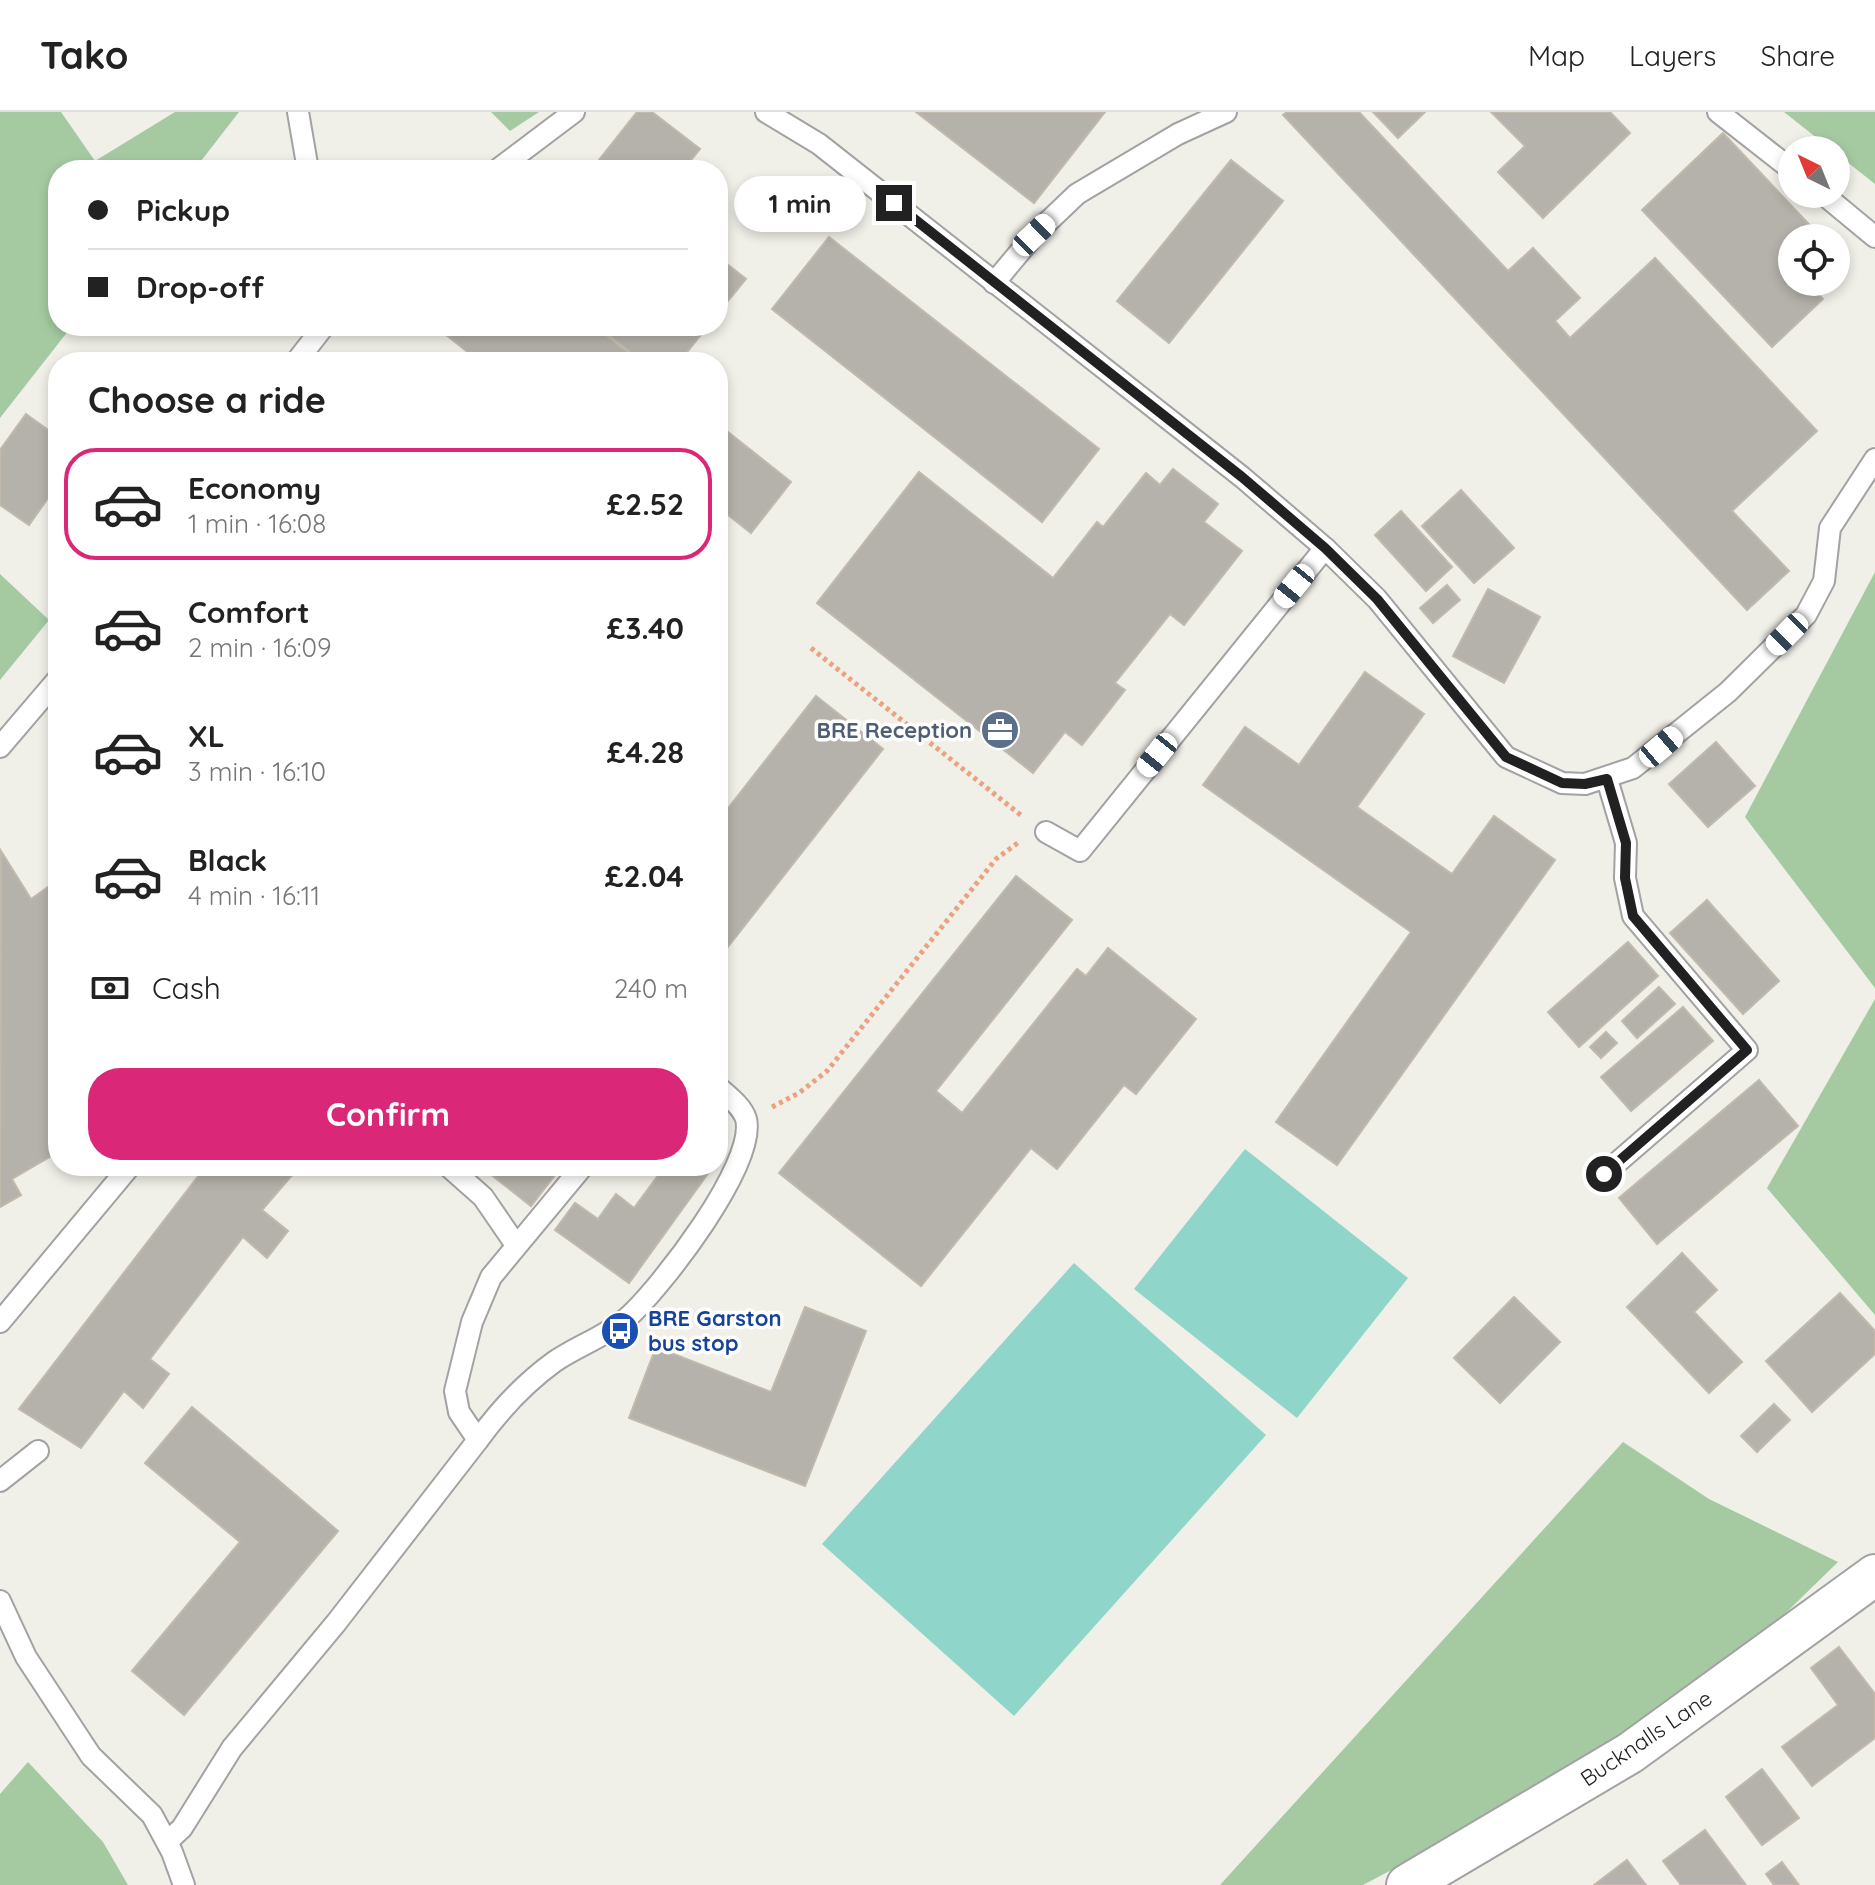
<!DOCTYPE html>
<html lang="en">
<head>
<meta charset="utf-8">
<style>
  body { margin:0; font-family:Quicksand,sans-serif; background:#f6f6f6; color:#222; height:100vh; display:flex; flex-direction:column; font-size:30px; white-space:nowrap }
  * { box-sizing:border-box; margin:0 }
  p { font-size:26px; color:#767676 }
  .icon { flex:none; width:44px; height:44px; fill:none; stroke:currentColor; stroke-width:2; stroke-linecap:round; stroke-linejoin:round }
  .map { position:relative; flex:1; overflow:hidden }
  .side { position:absolute; left:48px; top:240px; width:680px; height:824px; display:flex; flex-direction:column; background:#fff; border-radius:32px; box-shadow:0 4px 12px #0003 }
  .side>* { flex:none }
  .banner { position:absolute; left:48px; top:48px; width:680px; height:176px; border-radius:32px; box-shadow:0 4px 12px #0003; display:grid; align-content:center; height:176px; padding:0 40px; background:#fff }
  .needle { width:52px; rotate:317deg }
  .tools { position:absolute; left:1778px; top:24px; display:grid; gap:16px }
  .tools a { display:grid; place-items:center; width:72px; height:72px; border-radius:50%; background:#fff; box-shadow:0 4px 12px #0003; font-size:40px }
  .end { position:absolute; width:36px; height:36px; margin:-18px; border:10px solid #212121; background:#fff; box-shadow:0 0 0 4px #fff }
  .from { border-radius:50% }
  .bubble { position:absolute; height:56px; border-radius:28px; background:#fff; box-shadow:0 4px 12px #0003; font-size:26px; font-weight:700; line-height:56px; text-align:center }
  .car { position:absolute; width:24px; height:48px; margin:-24px -12px; border-radius:10px; box-shadow:0 0 6px 2px #0007; background:linear-gradient(#fff 24%,#345 0 40%,#fff 0 76%,#345 0 86%,#fff 0) }
  .banner b { display:flex; align-items:center; gap:28px; height:76px; font-size:30px }
  .banner b+b { border-top:2px solid #e0e0e0 }
  .banner i { width:20px; height:20px; background:#222 }
  ul { padding:0; list-style:none }
  li { display:flex; align-items:center; gap:24px; height:112px; margin:0 16px 12px; padding:0 24px; border:4px solid transparent; border-radius:32px }
  li div { flex:1 }
  li b { display:block; font-size:30px }
  li em { font-style:normal; font-weight:700 }
  li.active { border-color:#db2777 }
  li>.icon { width:72px; height:72px; stroke-width:1.5 }
  h2 { padding:0 40px; font-size:36px; line-height:96px }
  .pay { display:flex; align-items:center; gap:20px; height:88px; padding:0 40px; font-size:30px }
  .pay p { margin-inline-start:auto }
  .action { display:flex; gap:16px; margin-top:auto; padding:16px 40px }
  .action a { flex:1; height:92px; border-radius:32px; background:#db2777; color:#fff; font-size:32px; font-weight:700; line-height:92px; text-align:center }
  header { display:flex; align-items:center; gap:48px; box-sizing:border-box; height:112px; padding:0 40px; background:#fff; border-bottom:2px solid #e0e0e0 }
  header strong { font-size:38px }
  nav { display:flex; gap:44px; margin-inline-start:auto; font-size:28px }
  .map>svg:first-child { display:block }
</style>
</head>
<body>
<header>
<strong>Tako</strong>
<nav><a>Map</a><a>Layers</a><a>Share</a></nav>
</header>
<div class="map">
<svg width="1875" height="1773" viewBox="0 0 1875 1773">
  <rect width="100%" height="100%" fill="#f0efe8"/>
  <g fill="#a5caa2">
    <path d="M 0,0 L 61,0 L 95,49 L 175,0 L 239,0 L 194,58 L 58,58 L 58,214 L 72,214 L 0,306 Z"/>
    <path d="M 491,0 L 539,0 L 510,19 Z"/>
    <path d="M 1784,0 L 1875,0 L 1875,72 Z"/>
    <path d="M 1875,460 L 1875,876 L 1745,705 Z"/>
    <path d="M 0,462 L 49,508 L 0,568 Z"/>
    <path d="M 1875,887 L 1875,1203 L 1767,1076 Z"/>
    <path d="M 1623,1330 L 1709,1387 L 1838,1450 L 1758,1528 L 1579,1659 L 1363,1773 L 1220,1773 Z"/>
    <path d="M 28,1650 L 103,1730 L 128,1773 L 0,1773 L 0,1682 Z"/>
  </g>
  <g fill="#90d5ca">
    <path d="M 1245,1037 L 1408,1166 L 1297,1306 L 1134,1177 Z"/>
    <path d="M 1074,1151 L 1266,1323 L 1014,1604 L 822,1432 Z"/>
  </g>
  <g fill="#b5b2ab" stroke="#c0b9ac" stroke-width="2">
    <path d="M 637,0 L 652,0 L 700,37 L 683,58 L 591,58 Z"/>
    <path d="M 916,0 L 1105,0 L 1034,91 Z"/>
    <path d="M 1287,0 L 1359,0 L 1508,159 L 1533,136 L 1580,186 L 1555,209 L 1570,226 L 1655,146 L 1817,319 L 1732,399 L 1789,459 L 1747,498 L 1283,3 Z"/>
    <path d="M 1373,0 L 1425,0 L 1398,26 Z"/>
    <path d="M 1491,0 L 1610,0 L 1630,21 L 1543,106 L 1498,60 L 1525,34 Z"/>
    <path d="M 1723,21 L 1822,126 L 1792,126 L 1792,170 L 1807,170 L 1823,187 L 1772,235 L 1642,98 Z"/>
    <path d="M 1231,48 L 1283,89 L 1169,231 L 1117,189 Z"/>
    <path d="M 829,125 L 1099,337 L 1042,410 L 772,197 Z"/>
    <path d="M 718,145 L 746,167 L 718,201 Z"/>
    <path d="M 435,214 L 594,214 L 640,250 L 480,250 Z"/>
    <path d="M 616,214 L 708,214 L 679,250 L 643,250 L 609,223 Z"/>
    <path d="M 26,302 L 58,325 L 58,372 L 29,413 L 0,393 L 0,338 Z"/>
    <path d="M 718,312 L 791,370 L 751,421 L 718,395 Z"/>
    <path d="M 1173,357 L 1218,392 L 1204,410 L 1242,439 L 1184,513 L 1170,502 L 1115,571 L 1125,578 L 1082,633 L 1065,620 L 1033,661 L 817,491 L 919,360 L 1053,466 L 1097,410 L 1103,415 L 1146,361 L 1160,373 Z"/>
    <path d="M 1461,378 L 1514,436 L 1474,471 L 1422,414 Z"/>
    <path d="M 1401,399 L 1452,455 L 1426,479 L 1375,423 Z"/>
    <path d="M 1447,473 L 1460,488 L 1433,511 L 1420,496 Z"/>
    <path d="M 1488,477 L 1540,505 L 1504,571 L 1453,544 Z"/>
    <path d="M 1365,560 L 1424,602 L 1357,695 L 1452,762 L 1494,704 L 1555,748 L 1337,1053 L 1276,1010 L 1411,820 L 1203,673 L 1245,615 L 1299,653 Z"/>
    <path d="M 816,584 L 883,637 L 720,845 L 718,709 Z"/>
    <path d="M 1716,630 L 1755,674 L 1708,715 L 1669,672 Z"/>
    <path d="M 1,739 L 31,787 L 58,768 L 58,1021 L 53,1025 L 58,1040 L 12,1067 L 21,1083 L 0,1095 Z"/>
    <path d="M 1016,764 L 1072,808 L 936,979 L 962,1001 L 1077,857 L 1086,864 L 1108,836 L 1196,907 L 1136,982 L 1124,973 L 1057,1057 L 1031,1036 L 921,1174 L 779,1061 Z"/>
    <path d="M 1707,788 L 1779,869 L 1743,902 L 1670,821 Z"/>
    <path d="M 1628,830 L 1658,864 L 1579,935 L 1548,900 Z"/>
    <path d="M 1659,875 L 1675,892 L 1637,926 L 1622,909 Z"/>
    <path d="M 1683,895 L 1713,929 L 1631,999 L 1601,965 Z"/>
    <path d="M 1606,920 L 1617,931 L 1601,946 L 1590,935 Z"/>
    <path d="M 1759,968 L 1798,1014 L 1657,1132 L 1619,1086 Z"/>
    <path d="M 206,1054 L 300,1054 L 262,1098 L 288,1119 L 267,1146 L 243,1125 L 150,1247 L 169,1262 L 143,1296 L 124,1279 L 81,1336 L 19,1297 Z"/>
    <path d="M 480,1054 L 562,1054 L 531,1094 Z"/>
    <path d="M 665,1054 L 712,1056 L 629,1171 L 555,1118 L 575,1091 L 598,1107 L 616,1082 L 634,1096 Z"/>
    <path d="M 1682,1141 L 1717,1178 L 1694,1200 L 1742,1250 L 1709,1281 L 1627,1195 Z"/>
    <path d="M 1840,1181 L 1875,1219 L 1875,1242 L 1812,1300 L 1766,1249 Z"/>
    <path d="M 1514,1185 L 1560,1230 L 1500,1291 L 1454,1246 Z"/>
    <path d="M 805,1195 L 866,1219 L 805,1374 L 629,1306 L 656,1235 L 771,1280 Z"/>
    <path d="M 1774,1292 L 1790,1308 L 1757,1340 L 1741,1324 Z"/>
    <path d="M 192,1295 L 338,1419 L 184,1603 L 132,1559 L 240,1430 L 145,1351 Z"/>
    <path d="M 1839,1535 L 1875,1582 L 1875,1626 L 1812,1674 L 1782,1635 L 1838,1593 L 1811,1556 Z"/>
    <path d="M 1762,1657 L 1799,1706 L 1762,1733 L 1726,1685 Z"/>
    <path d="M 1705,1718 L 1746,1773 L 1681,1773 L 1663,1749 Z"/>
    <path d="M 1627,1748 L 1646,1773 L 1594,1773 Z"/>
    <path d="M 1782,1750 L 1799,1773 L 1774,1773 L 1766,1762 Z"/>
  </g>
  <g fill="none" stroke-linecap="round" stroke-linejoin="round">
    <g stroke="#a2a2a2" stroke-width="24">
      <g id="lane">
        <path d="M 298,0 L 308,58"/>
        <path d="M 766,0 L 819,32 L 1242,365 L 1325,436 L 1377,487 L 1506,645 L 1562,671 L 1585,672 L 1633,656 L 1728,580 L 1806,503 L 1824,469 L 1830,416 L 1875,347"/>
        <path d="M 1718,0 L 1792,58"/>
        <path d="M 497,58 L 574,0"/>
        <path d="M 1823,82 L 1875,125"/>
        <path d="M 994,171 L 1034,123 L 1077,82 L 1178,22 L 1226,0"/>
        <path d="M 296,250 L 324,214"/>
        <path d="M 0,635 L 58,567"/>
        <path d="M 1046,720 L 1080,739 L 1325,436"/>
        <path d="M 448,1054 L 483,1085 L 516,1133"/>
        <path d="M 583,1054 L 491,1165 L 472,1210 L 455,1279 L 459,1300 L 478,1328 C 499,1299 525,1271 554,1250 C 577,1234 605,1225 627,1206 C 660,1177 757,1052 746,1007 C 742,994 728,984 718,975"/>
        <path d="M 1604,1062 L 1747,938 L 1633,804 L 1625,766 L 1626,731 L 1607,667"/>
        <path d="M 0,1210 L 130,1054"/>
        <path d="M 0,1369 L 38,1339"/>
        <path d="M 0,1489 L 26,1545 L 91,1644 L 152,1703 L 172,1740 L 184,1773"/>
        <path d="M 167,1730 L 182,1716 L 232,1636 L 336,1511 L 478,1328"/>
      </g>
    </g>
    <g stroke="#a2a2a2" stroke-width="44">
      <path id="street" d="M 1407,1773 L 1630,1641 L 1875,1463"/>
    </g>
    <g stroke="#eaa27f" stroke-width="5" stroke-dasharray="4 4" stroke-linecap="butt">
      <path d="M 811,536 L 1022,704"/>
      <path d="M 772,995 L 799,981 L 827,959 L 996,747 L 1019,730"/>
    </g>
    <use href="#lane" stroke="#fff" stroke-width="20"/>
    <use href="#street" stroke="#fff" stroke-width="40"/>
  </g>
  <g fill="none" stroke-linecap="round" stroke-linejoin="round">
    <path stroke="#212121" stroke-width="10" d="M 894,91 L 1242,365 L 1325,436 L 1377,487 L 1506,645 L 1562,671 L 1585,672 L 1607,667 L 1626,731 L 1625,766 L 1633,804 L 1747,938 L 1604,1062"/>
  </g>
  <defs>
    <g id="office-disc" transform="scale(2)"><circle r="9.5" fill="#5c6f8a" stroke="#fff"/><path d="M-6-3h4V-5.5h4V-3h4V5H-6ZM-1-4.5V-3h2v-1.5ZM-6 0V1H6V0Z" fill="#fff"/></g>
    <g id="bus-disc" transform="scale(2)"><circle r="9.5" fill="#1a4fb4" stroke="#fff"/><path d="M-5-6H5V4H4V6H2V4H-2V6H-4V4H-5ZM-3.5-4V0h7V-4ZM-3.5 1.2v1.5H-2V1.2ZM2 1.2v1.5H3.5V1.2Z" fill="#fff"/></g>
  </defs>
  <g fill-rule="evenodd">
    <use href="#office-disc" x="1000" y="618"/>
    <use href="#bus-disc" x="620" y="1219"/>
  </g>
  <g text-anchor="middle" stroke-width="7" stroke-linejoin="round" paint-order="stroke">
    <g font-size="22" font-weight="bold" fill="#4e5e75" stroke="#fff" text-anchor="end">
      <text x="972" y="626">BRE Reception</text>
    </g>
    <g font-size="22" font-weight="bold" fill="#164399" stroke="#fff" text-anchor="start">
      <text x="648" y="1214">BRE Garston<tspan x="648" dy="25">bus stop</tspan></text>
    </g>
    <g font-size="22" fill="#212121" stroke="#fff">
      <text transform="translate(1646 1626) rotate(-34)" y="8">Bucknalls Lane</text>
    </g>
  </g>
</svg>
<div class="tools">
<a><svg class="needle" viewBox="-14 -14 28 28"><path d="M0-13l5 13h-10z" fill="#e53935"/><path d="M0 13l5-13h-10z" fill="#767676"/></svg></a>
<a><svg class="icon" aria-label="locate" viewBox="0 0 24 24"><circle cx="12" cy="12" r="6"/><path d="M12 2v4M12 18v4M2 12h4M18 12h4"/></svg></a>
</div>
<i class="end from" style="left:1604px;top:1062px"></i>
<i class="end" style="left:894px;top:91px"></i>
<div class="bubble" style="left:734px;top:64px;width:132px">1 min</div>
<i class="car" style="left:1034px;top:123px;rotate:46deg"></i>
<i class="car" style="left:1294px;top:474px;rotate:219deg"></i>
<i class="car" style="left:1787px;top:522px;rotate:225deg"></i>
<i class="car" style="left:1661px;top:635px;rotate:50deg"></i>
<i class="car" style="left:1157px;top:643px;rotate:219deg"></i>
<div class="banner">
<b><i class="from"></i>Pickup</b>
<b><i></i>Drop-off</b>
</div>
<section class="side">
<h2>Choose a ride</h2>
<ul>
<li class="active"><svg class="icon" aria-label="car" viewBox="0 0 24 24"><path d="M5 17H2v-5l4-1 3-4h7l3 4 3 1v5h-3M9 17h6M6 11h13"/><circle cx="7" cy="17" r="2"/><circle cx="17" cy="17" r="2"/></svg><div><b>Economy</b><p>1 min · 16:08</p></div><em>£2.52</em></li>
<li><svg class="icon" aria-label="car" viewBox="0 0 24 24"><path d="M5 17H2v-5l4-1 3-4h7l3 4 3 1v5h-3M9 17h6M6 11h13"/><circle cx="7" cy="17" r="2"/><circle cx="17" cy="17" r="2"/></svg><div><b>Comfort</b><p>2 min · 16:09</p></div><em>£3.40</em></li>
<li><svg class="icon" aria-label="car" viewBox="0 0 24 24"><path d="M5 17H2v-5l4-1 3-4h7l3 4 3 1v5h-3M9 17h6M6 11h13"/><circle cx="7" cy="17" r="2"/><circle cx="17" cy="17" r="2"/></svg><div><b>XL</b><p>3 min · 16:10</p></div><em>£4.28</em></li>
<li><svg class="icon" aria-label="car" viewBox="0 0 24 24"><path d="M5 17H2v-5l4-1 3-4h7l3 4 3 1v5h-3M9 17h6M6 11h13"/><circle cx="7" cy="17" r="2"/><circle cx="17" cy="17" r="2"/></svg><div><b>Black</b><p>4 min · 16:11</p></div><em>£2.04</em></li>
</ul>
<div class="pay"><svg class="icon" aria-label="cash" viewBox="0 0 24 24"><path d="M3 7h18v10H3z"/><circle cx="12" cy="12" r="2"/></svg>Cash<p>240 m</p></div>
<div class="action"><a>Confirm</a></div>
</section>
</div>
</body>
</html>
